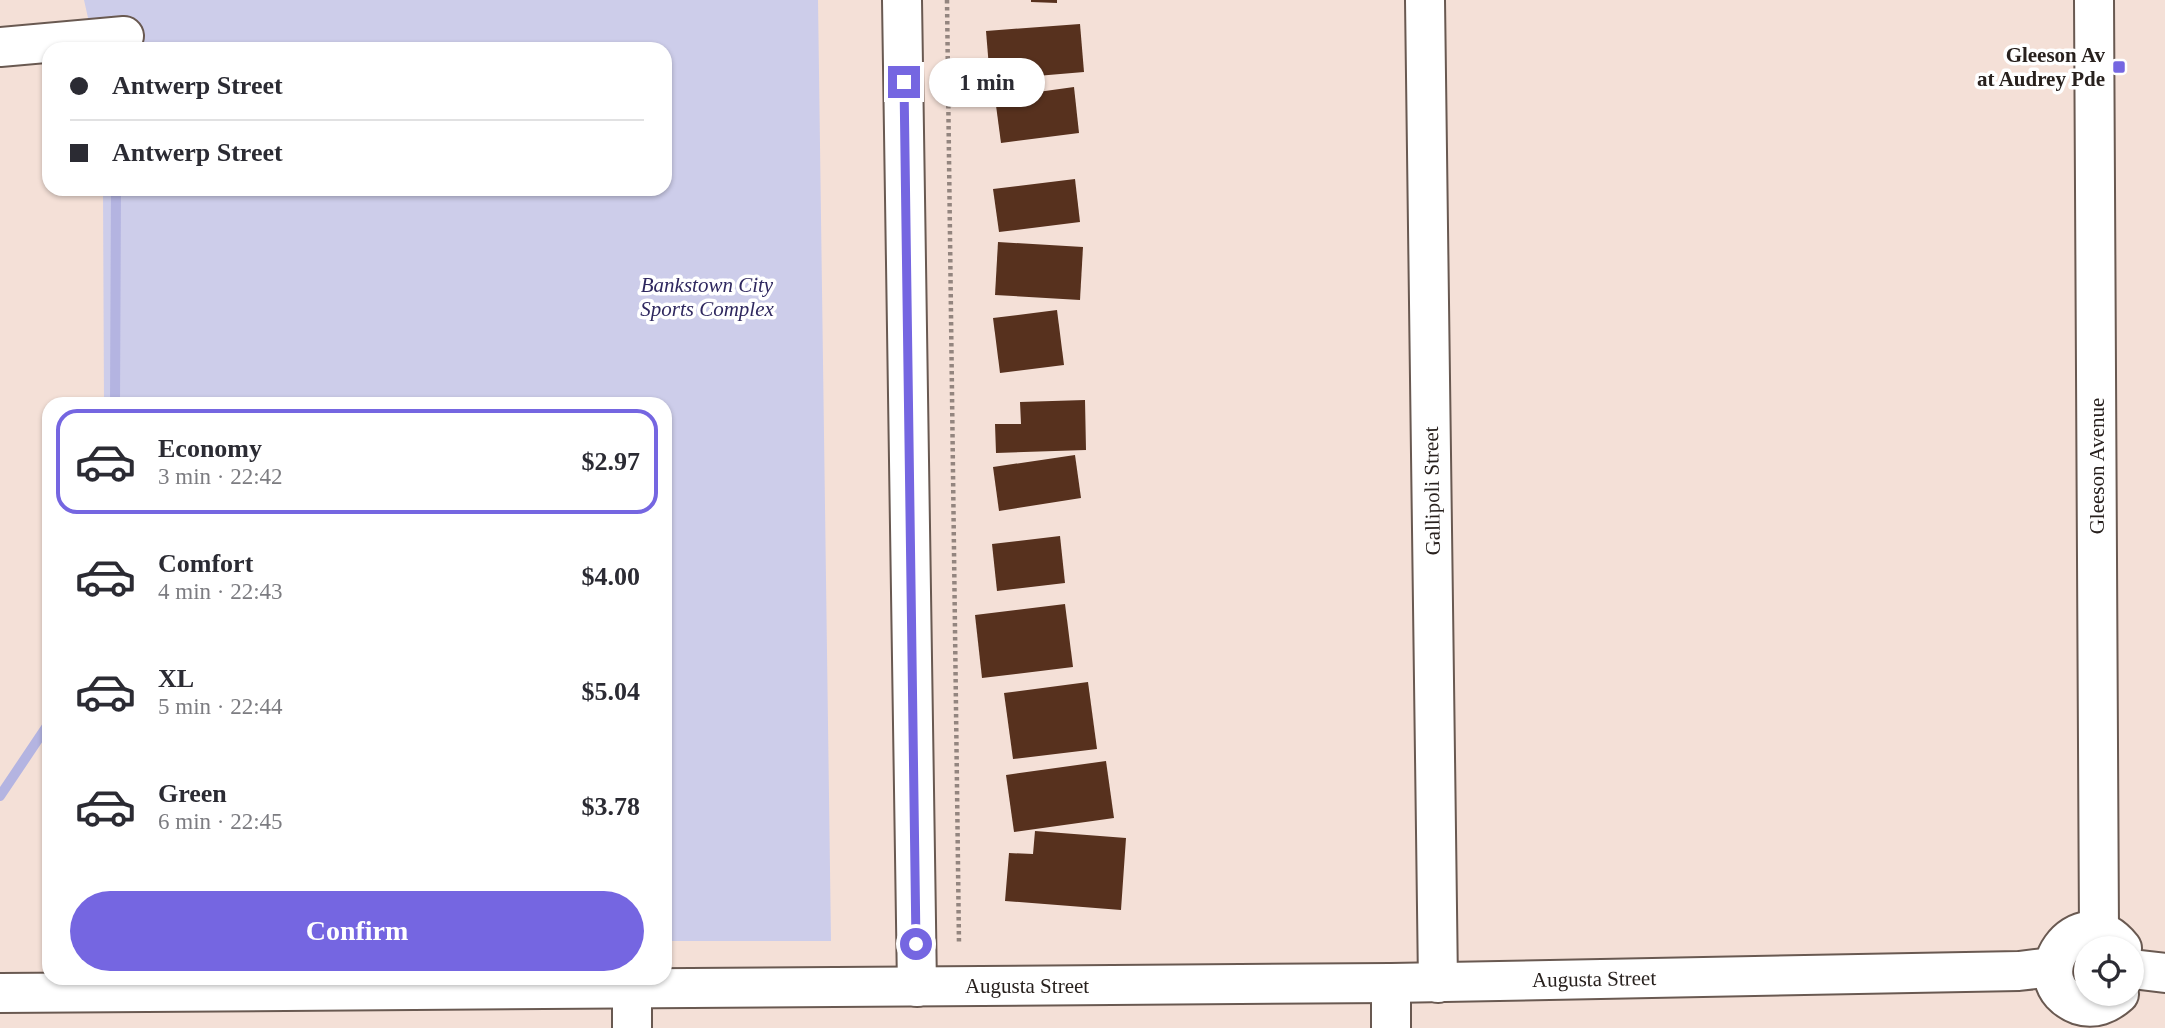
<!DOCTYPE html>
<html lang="en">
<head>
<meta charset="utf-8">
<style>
  body { margin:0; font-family:Georgia,serif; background:#f7f7f7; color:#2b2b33; height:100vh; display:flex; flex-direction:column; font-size:26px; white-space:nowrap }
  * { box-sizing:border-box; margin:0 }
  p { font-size:23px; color:#7c7c81 }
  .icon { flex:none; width:38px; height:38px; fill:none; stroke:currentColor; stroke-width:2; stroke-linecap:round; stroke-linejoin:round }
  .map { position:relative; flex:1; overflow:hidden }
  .panel { position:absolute; left:42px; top:397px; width:630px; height:588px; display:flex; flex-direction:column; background:#fff; border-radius:21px; box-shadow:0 2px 5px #0004 }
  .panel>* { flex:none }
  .hud { position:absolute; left:42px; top:42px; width:630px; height:154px; border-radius:21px; box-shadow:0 2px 5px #0004; display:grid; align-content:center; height:154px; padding:0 28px; background:#fff }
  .fabs { position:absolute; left:2074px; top:936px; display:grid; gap:14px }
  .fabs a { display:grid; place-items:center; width:70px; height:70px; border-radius:50%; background:#fff; box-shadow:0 2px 5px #0004; font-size:35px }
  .end { position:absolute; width:32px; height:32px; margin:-16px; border:9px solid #7566e1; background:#fff; box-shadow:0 0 0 4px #fff }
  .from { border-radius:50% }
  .bubble { position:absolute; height:49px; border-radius:24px; background:#fff; box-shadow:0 2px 5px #0004; font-size:23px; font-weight:600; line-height:49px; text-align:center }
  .hud b { display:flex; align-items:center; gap:24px; height:66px; font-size:26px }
  .hud b+b { border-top:2px solid #e1e1e2 }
  .hud i { width:18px; height:18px; background:#2b2b33 }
  ul { padding:12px 0 0; list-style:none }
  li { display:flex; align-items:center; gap:21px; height:105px; margin:0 14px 10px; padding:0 14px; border:4px solid transparent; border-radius:21px }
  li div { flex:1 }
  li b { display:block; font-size:26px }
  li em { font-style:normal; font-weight:600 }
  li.selected { border-color:#7566e1 }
  li>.icon { width:63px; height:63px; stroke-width:1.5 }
  .action { display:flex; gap:14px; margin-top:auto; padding:14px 28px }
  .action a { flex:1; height:80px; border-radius:42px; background:#7566e1; color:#fff; font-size:28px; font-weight:600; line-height:80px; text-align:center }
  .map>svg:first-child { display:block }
</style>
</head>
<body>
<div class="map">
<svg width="2165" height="1028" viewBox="0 0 2165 1028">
  <rect width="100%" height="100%" fill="#f4e0d7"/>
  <path fill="#cdcdea" d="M 84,0 L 818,0 L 831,941 L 665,941 L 665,404 L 104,404 L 103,189 L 665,189 L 665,49 L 95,49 Z"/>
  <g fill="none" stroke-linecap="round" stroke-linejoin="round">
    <g stroke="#b4b4e1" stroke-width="10">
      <path d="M 115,404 L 116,189"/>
      <path d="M 0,796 L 49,723"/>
    </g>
  </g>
  <g fill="#57311e">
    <path d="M 1031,0 L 1057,0 L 1057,3 L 1031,2 Z"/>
    <path d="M 1080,24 L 1084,72 L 990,80 L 986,31 Z"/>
    <path d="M 1074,87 L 1079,133 L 1001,143 L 995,98 Z"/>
    <path d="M 1075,179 L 1080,222 L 999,232 L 993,189 Z"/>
    <path d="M 998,242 L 1083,247 L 1080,300 L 995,295 Z"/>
    <path d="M 1057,310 L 1064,365 L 1000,373 L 993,318 Z"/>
    <path d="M 1085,400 L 1086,450 L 996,453 L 995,424 L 1021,424 L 1020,402 Z"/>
    <path d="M 1075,455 L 1081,498 L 999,511 L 993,467 Z"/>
    <path d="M 1060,536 L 1065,583 L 997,591 L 992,544 Z"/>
    <path d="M 1065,604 L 1073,667 L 982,678 L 975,615 Z"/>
    <path d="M 1088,682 L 1097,749 L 1013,759 L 1004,693 Z"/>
    <path d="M 1106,761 L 1114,818 L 1014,832 L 1006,775 Z"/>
    <path d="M 1035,831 L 1126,838 L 1121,910 L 1005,901 L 1009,853 L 1033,854 Z"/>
  </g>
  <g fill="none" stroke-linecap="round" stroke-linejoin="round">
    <g stroke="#695951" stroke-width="42">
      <g id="minor">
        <path d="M 902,0 L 917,987"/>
        <path d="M 1425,0 L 1438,983"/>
        <path d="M 2094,0 L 2099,932"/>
        <path d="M 0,47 L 124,36"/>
        <path d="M 1391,983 L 1391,1028"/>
        <path d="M 632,989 L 632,1028"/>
      </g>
    </g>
    <g stroke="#695951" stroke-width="42">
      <g id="tertiary">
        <path d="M 2132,969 L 2165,973"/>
        <path d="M 0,993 L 1391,983 L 2019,971 L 2053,967"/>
        <path d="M 2119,994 C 2108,1004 2094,1010 2079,1005 C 2018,982 2079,894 2122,948"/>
      </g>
    </g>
    <path stroke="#93857f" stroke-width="4.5" stroke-dasharray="3.5 3.5" stroke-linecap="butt" d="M 947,0 L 959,944"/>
    <use href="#minor" stroke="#fff" stroke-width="38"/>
    <use href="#tertiary" stroke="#fff" stroke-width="38"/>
  </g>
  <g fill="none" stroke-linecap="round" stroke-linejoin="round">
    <path stroke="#7566e1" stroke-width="9" d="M 904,82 L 916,944"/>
  </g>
  <rect fill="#7566e1" stroke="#fff" stroke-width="2.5" x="2112" y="60" width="14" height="14" rx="3.5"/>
  <g text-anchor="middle" stroke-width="7" stroke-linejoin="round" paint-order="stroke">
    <g font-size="21" font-weight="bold" fill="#28211e" stroke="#fff" text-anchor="end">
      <text x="2105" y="62">Gleeson Av<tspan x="2105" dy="24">at Audrey Pde</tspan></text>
    </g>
    <g font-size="21" font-style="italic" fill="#2f285f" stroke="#fff">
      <text x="707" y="292">Bankstown City<tspan x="707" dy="24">Sports Complex</tspan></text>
    </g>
    <g font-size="21" fill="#28211e" stroke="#fff">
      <text transform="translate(2097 466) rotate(-90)" y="7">Gleeson Avenue</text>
      <text transform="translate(1432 491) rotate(-91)" y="7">Gallipoli Street</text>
      <text transform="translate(1594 979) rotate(-1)" y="7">Augusta Street</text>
      <text x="1027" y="993">Augusta Street</text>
    </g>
  </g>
</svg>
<div class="fabs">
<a><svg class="icon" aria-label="locate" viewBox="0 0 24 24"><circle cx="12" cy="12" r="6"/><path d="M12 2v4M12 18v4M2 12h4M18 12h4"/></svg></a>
</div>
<i class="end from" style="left:916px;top:944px"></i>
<i class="end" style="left:904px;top:82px"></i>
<div class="bubble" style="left:929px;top:58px;width:116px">1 min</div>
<div class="hud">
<b><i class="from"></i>Antwerp Street</b>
<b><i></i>Antwerp Street</b>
</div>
<section class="panel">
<ul>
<li class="selected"><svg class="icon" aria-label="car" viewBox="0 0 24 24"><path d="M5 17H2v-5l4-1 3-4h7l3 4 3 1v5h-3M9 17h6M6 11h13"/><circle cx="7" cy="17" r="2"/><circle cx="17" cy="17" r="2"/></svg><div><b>Economy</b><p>3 min · 22:42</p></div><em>$2.97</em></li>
<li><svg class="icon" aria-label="car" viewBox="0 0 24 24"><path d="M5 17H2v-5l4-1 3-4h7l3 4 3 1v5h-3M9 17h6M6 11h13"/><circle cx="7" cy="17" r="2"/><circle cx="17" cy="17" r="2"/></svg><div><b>Comfort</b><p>4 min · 22:43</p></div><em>$4.00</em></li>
<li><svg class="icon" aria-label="car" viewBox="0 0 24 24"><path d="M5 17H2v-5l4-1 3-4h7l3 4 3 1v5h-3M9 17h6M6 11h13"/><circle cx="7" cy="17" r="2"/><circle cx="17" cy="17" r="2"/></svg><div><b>XL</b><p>5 min · 22:44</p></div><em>$5.04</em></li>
<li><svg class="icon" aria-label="car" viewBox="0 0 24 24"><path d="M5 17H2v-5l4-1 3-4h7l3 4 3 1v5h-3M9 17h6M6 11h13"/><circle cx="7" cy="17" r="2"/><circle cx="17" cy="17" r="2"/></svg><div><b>Green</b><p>6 min · 22:45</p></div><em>$3.78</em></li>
</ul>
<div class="action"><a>Confirm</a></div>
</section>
</div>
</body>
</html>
